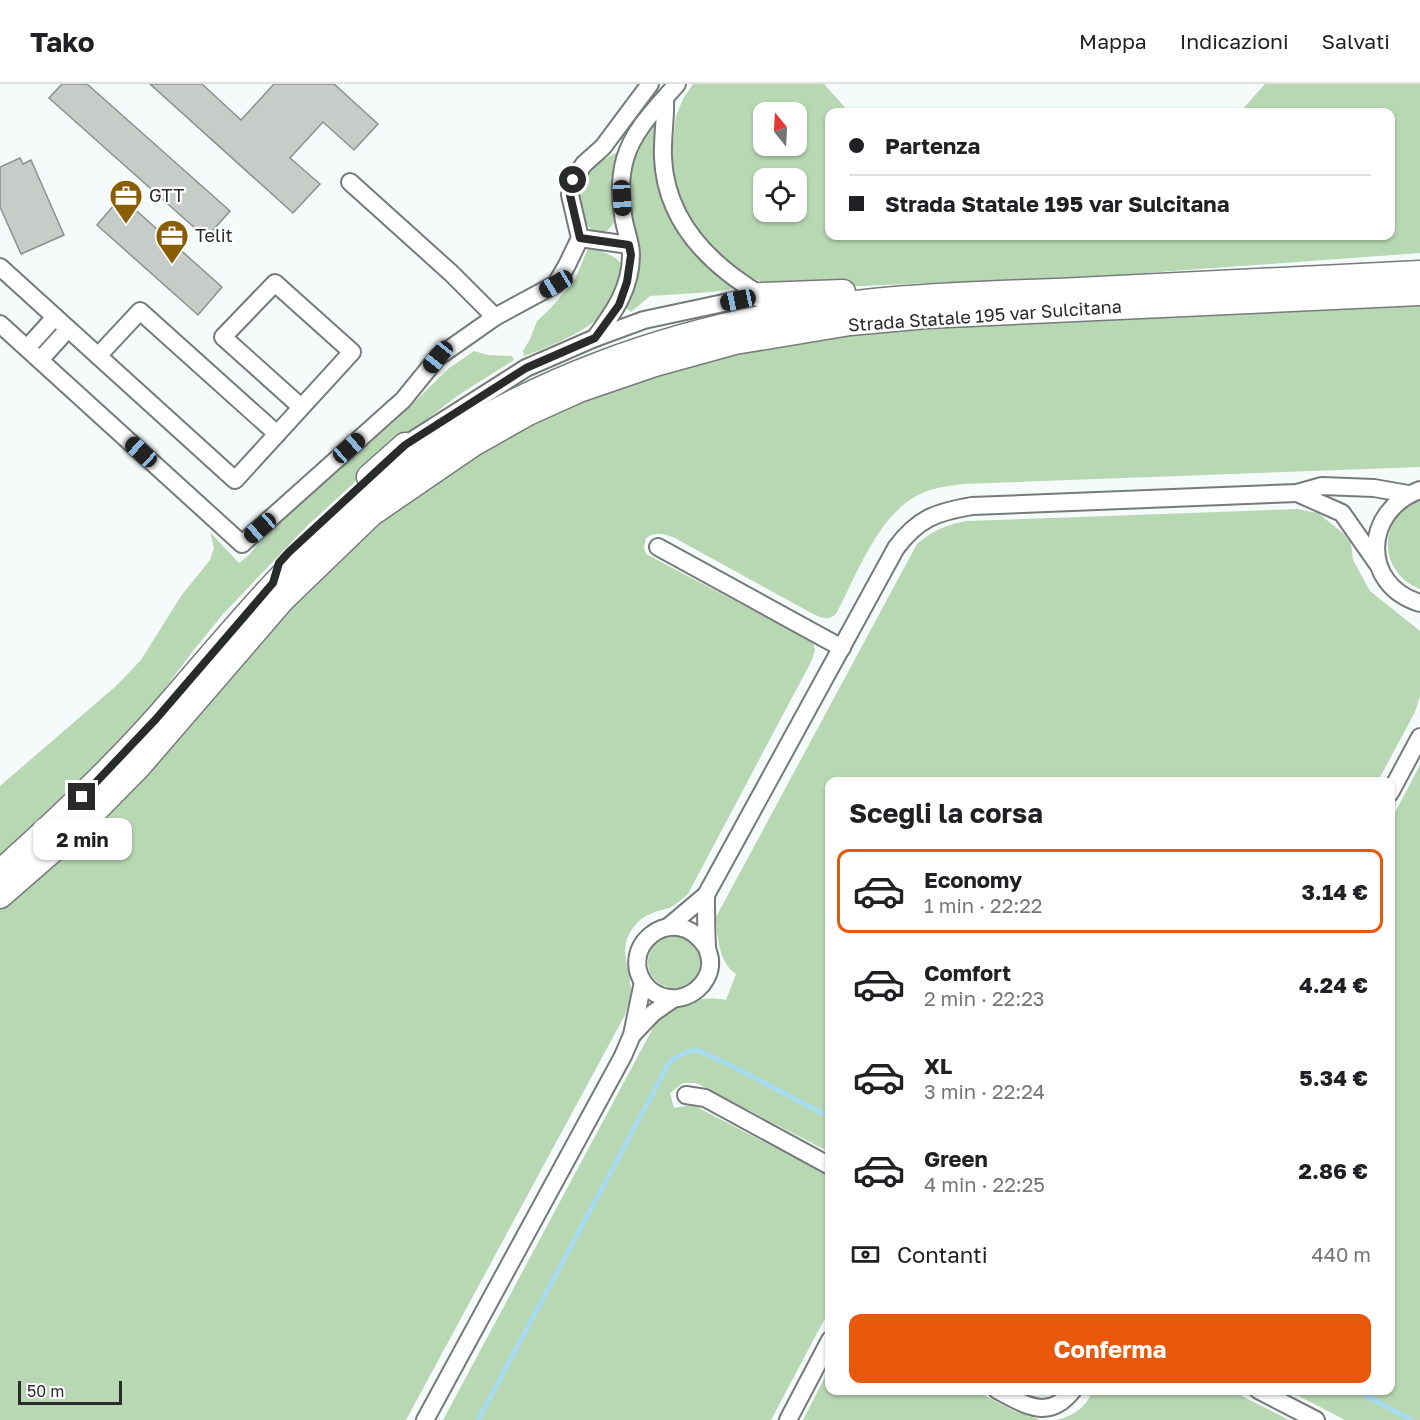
<!DOCTYPE html>
<html lang="it">
<head>
<meta charset="utf-8">
<style>
  body { margin:0; font-family:"Golos Text",sans-serif; background:#f6f6f6; color:#202124; height:100vh; display:flex; flex-direction:column; font-size:22px; white-space:nowrap }
  * { box-sizing:border-box; margin:0 }
  p { font-size:20px; color:#757577 }
  .icon { flex:none; width:33px; height:33px; fill:none; stroke:currentColor; stroke-width:2; stroke-linecap:round; stroke-linejoin:round }
  .map { position:relative; flex:1; overflow:hidden }
  .side { position:absolute; left:825px; top:693px; width:570px; height:618px; display:flex; flex-direction:column; background:#fff; border-radius:12px; box-shadow:0 2px 4px #0004 }
  .side>* { flex:none }
  .top-card { position:absolute; left:825px; top:24px; width:570px; height:132px; border-radius:12px; box-shadow:0 2px 4px #0004; display:grid; align-content:center; height:132px; padding:0 24px; background:#fff }
  .needle { width:39px; rotate:342deg }
  .fabs { position:absolute; left:753px; top:18px; display:grid; gap:12px }
  .fabs a { display:grid; place-items:center; width:54px; height:54px; border-radius:12px; background:#fff; box-shadow:0 2px 4px #0004; font-size:30px }
  .scale { position:absolute; left:18px; bottom:15px; width:104px; box-sizing:border-box; padding-left:6px; border:3px solid #292b2a; border-top:0; font-size:16px; line-height:21px; white-space:nowrap; color:#292b2a; -webkit-text-stroke:4px #fff; paint-order:stroke }
  .end { position:absolute; width:27px; height:27px; margin:-14px; border:8px solid #292b2a; background:#fff; box-shadow:0 0 0 3px #fff }
  .from { border-radius:50% }
  .bubble { position:absolute; height:42px; border-radius:12px; background:#fff; box-shadow:0 2px 4px #0004; font-size:20px; font-weight:700; line-height:42px; text-align:center }
  .car { position:absolute; width:18px; height:36px; margin:-18px -9px; border-radius:8px; box-shadow:0 0 4px 2px #0007; background:linear-gradient(#222 24%,#8ab4d8 0 40%,#222 0 76%,#8ab4d8 0 86%,#222 0) }
  .top-card b { display:flex; align-items:center; gap:21px; height:57px; font-size:22px }
  .top-card b+b { border-top:2px solid #e0e0e0 }
  .top-card i { width:15px; height:15px; background:#202124 }
  ul { padding:0; list-style:none }
  li { display:flex; align-items:center; gap:18px; height:84px; margin:0 12px 9px; padding:0 12px; border:3px solid transparent; border-radius:12px }
  li div { flex:1 }
  li b { display:block; font-size:22px }
  li em { font-style:normal; font-weight:700 }
  li.selected { border-color:#ea580c }
  li>.icon { width:54px; height:54px; stroke-width:1.5 }
  h2 { padding:0 24px; font-size:27px; line-height:72px }
  .pay { display:flex; align-items:center; gap:15px; height:66px; padding:0 24px; font-size:22px }
  .pay p { margin-inline-start:auto }
  .primary-button { display:flex; gap:12px; margin-top:auto; padding:12px 24px }
  .primary-button a { flex:1; height:69px; border-radius:12px; background:#ea580c; color:#fff; font-size:24px; font-weight:700; line-height:69px; text-align:center }
  header { display:flex; align-items:center; gap:36px; box-sizing:border-box; height:84px; padding:0 30px; background:#fff; border-bottom:2px solid #e0e0e0 }
  header strong { font-size:28px }
  nav { display:flex; gap:33px; margin-inline-start:auto; font-size:21px }
  .map>svg:first-child { display:block }
</style>
</head>
<body>
<header>
<strong>Tako</strong>
<nav><a>Mappa</a><a>Indicazioni</a><a>Salvati</a></nav>
</header>
<div class="map">
<svg width="1420" height="1336" viewBox="0 0 1420 1336">
  <rect width="100%" height="100%" fill="#f5fbfa"/>
  <g fill="#b8d7b3" fill-rule="evenodd">
    <path d="M 693,0 L 824,0 L 849,28 L 830,28 L 830,152 L 1390,152 L 1390,28 L 1240,28 L 1265,0 L 1420,0 L 1420,169 L 1118,191 L 815,204 L 779,203 L 747,193 L 715,171 L 685,133 L 670,84 L 676,32 L 683,15 ZM 764,28 L 796,28 L 796,62 L 764,62 ZM 764,94 L 796,94 L 796,128 L 764,128 Z"/>
    <path d="M 655,38 L 661,44 L 665,119 L 671,134 L 679,147 L 695,167 L 734,204 L 712,208 L 650,212 L 631,228 L 626,224 L 635,198 L 627,116 L 633,72 L 649,45 Z"/>
    <path d="M 619,67 L 614,100 L 617,135 L 607,147 L 600,149 L 593,147 L 584,138 L 578,111 L 590,87 L 603,76 Z"/>
    <path d="M 589,162 C 603,169 619,171 625,186 C 620,197 617,210 611,220 C 597,244 549,263 524,272 L 523,267 L 530,255 L 537,237 L 550,225 L 575,195 Z"/>
    <path d="M 1420,215 L 1420,383 L 962,400 C 950,402 937,403 925,408 C 880,425 858,489 836,530 C 828,537 822,534 813,530 L 673,453 C 661,449 656,448 646,454 L 644,464 L 646,470 L 805,554 L 813,559 L 815,566 L 812,576 L 688,810 C 682,815 676,821 669,824 C 658,827 648,829 639,837 C 616,860 628,877 631,903 C 631,913 628,922 625,931 L 406,1336 L 0,1336 L 0,821 L 227,592 L 346,464 L 441,391 L 540,333 L 692,276 L 863,244 Z"/>
    <path d="M 474,267 L 488,271 L 512,272 L 514,276 L 457,312 L 403,354 L 308,441 L 223,530 L 193,567 L 166,603 L 154,623 L 127,653 L 0,774 L 0,702 L 116,602 L 141,576 L 181,512 L 210,476 L 214,464 L 210,448 L 239,479 L 249,471 L 266,450 L 306,412 L 396,336 L 448,285 Z"/>
    <path d="M 1420,417 L 1420,505 C 1378,489 1376,432 1420,417 Z"/>
    <path d="M 1297,425 L 1318,429 L 1343,449 L 1351,459 L 1353,476 L 1370,507 L 1420,547 L 1420,612 L 1415,628 L 1378,697 L 830,698 L 829,1068 L 696,999 L 683,999 L 670,1009 L 674,1024 L 693,1021 L 829,1092 L 829,1231 L 824,1236 L 771,1336 L 443,1336 L 653,944 C 656,939 660,932 665,928 C 682,916 707,912 726,916 L 736,890 C 719,879 717,852 716,833 L 917,460 C 933,446 946,441 967,437 Z"/>
    <path d="M 1420,681 L 1420,1336 L 1345,1336 L 1289,1307 L 1390,1306 L 1390,738 Z"/>
    <circle cx="674" cy="878" r="26"/>
    <path d="M 829,1285 L 830,1306 L 976,1307 L 1016,1328 L 1041,1336 L 803,1336 Z"/>
    <path d="M 1094,1306 L 1232,1307 L 1289,1336 L 1057,1336 C 1076,1331 1085,1323 1094,1306 Z"/>
  </g>
  <g fill="none" stroke-linecap="round" stroke-linejoin="round">
    <g stroke="#a6dbf4" stroke-width="4.5">
      <path d="M 1356,1306 L 1411,1336"/>
      <path d="M 478,1336 L 659,998 L 668,980 L 675,974 L 686,968 L 697,966 L 730,981 L 830,1033"/>
    </g>
  </g>
  <g fill="#c7ccc9" stroke="#8c908e" stroke-width="1.5">
    <path d="M 62,0 L 87,0 L 230,127 L 206,154 L 49,14 Z"/>
    <path d="M 150,0 L 202,0 L 241,36 L 274,0 L 334,0 L 378,40 L 354,66 L 323,38 L 290,74 L 320,100 L 293,129 Z"/>
    <path d="M 20,74 L 23,80 L 31,76 L 64,151 L 21,170 L 0,123 L 0,83 Z"/>
    <path d="M 121,113 L 222,203 L 198,231 L 97,141 Z"/>
  </g>
  <g fill="none" stroke-linecap="round" stroke-linejoin="round">
    <g stroke="#767b7a" stroke-width="20">
      <g id="minor">
        <path d="M 665,14 C 666,34 662,54 663,74 C 666,138 710,181 761,211"/>
        <path d="M 350,98 L 451,189 L 495,233"/>
        <path d="M 580,154 L 629,161"/>
        <path d="M 0,183 L 235,396 L 352,268 L 275,199 L 223,253 L 301,323"/>
        <path d="M 0,240 L 242,460 L 403,316 L 438,273 L 495,233 L 556,200 L 567,181 L 580,154 L 570,111 L 573,96 L 584,80 L 603,63 L 650,0"/>
        <path d="M 595,254 C 614,228 631,204 631,171 C 631,157 624,144 623,130 C 620,112 620,93 625,75 C 633,46 658,22 677,0"/>
        <path d="M 27,264 L 55,233"/>
        <path d="M 98,272 L 140,227 L 277,350"/>
        <path d="M 40,276 L 68,245"/>
        <path d="M 405,361 L 526,284 L 595,254 L 644,236 L 761,211"/>
        <path d="M 1420,406 C 1363,426 1360,501 1420,519"/>
        <path d="M 1297,409 L 1342,429 L 1377,479"/>
        <path d="M 658,463 L 842,564"/>
        <path d="M 1390,709 L 1420,653"/>
        <path d="M 706,811 C 706,828 706,845 707,862 C 707,866 709,870 710,875 C 712,894 697,911 678,914 C 668,915 657,912 649,905 C 611,867 674,812 707,864"/>
        <path d="M 668,843 L 706,811 L 896,464 C 918,434 937,428 972,422 L 1297,409 L 1322,402 L 1374,404 L 1408,410"/>
        <path d="M 633,950 L 653,929 L 673,915"/>
        <path d="M 686,1011 L 705,1014 L 830,1082"/>
        <path d="M 997,1306 C 1028,1323 1050,1336 1073,1306"/>
        <path d="M 1258,1306 L 1316,1336"/>
        <path d="M 425,1336 L 623,972 L 632,951 L 643,898"/>
        <path d="M 788,1336 L 830,1256"/>
      </g>
    </g>
    <g stroke="#767b7a" stroke-width="27">
      <g id="highway">
        <path d="M 761,211 L 843,208"/>
        <path d="M 369,393 L 405,361"/>
        <path d="M 0,788 C 55,739 108,689 157,634 C 222,560 282,483 358,420 C 503,298 687,236 874,217 C 941,210 1010,209 1078,206 C 1192,200 1306,194 1420,189"/>
        <path d="M 0,812 L 77,745 L 139,682 L 283,515 L 371,430 L 473,360 L 528,329 L 579,306 L 655,280 L 735,258 L 850,239 L 927,232 L 1420,209"/>
      </g>
    </g>
    <use href="#minor" stroke="#fff" stroke-width="16"/>
    <use href="#highway" stroke="#fff" stroke-width="24"/>
  </g>
  <g fill="none" stroke-linecap="round" stroke-linejoin="round">
    <path stroke="#292b2a" stroke-width="8" d="M 82,713 L 156,635 L 273,499 L 279,479 L 289,468 L 393,372 L 405,361 L 526,284 L 595,254 L 619,221 L 627,198 L 631,171 L 629,161 L 580,154 L 570,111 L 573,96"/>
  </g>
  <defs>
    <g id="office-pin" transform="scale(1.725)"><path d="M0 17L-7.5 6A9.5 9.5 0 1 1 7.5 6Z" fill="#8a5d00" stroke="#fff"/><path d="M-6-3h4V-5.5h4V-3h4V5H-6ZM-1-4.5V-3h2v-1.5ZM-6 0V1H6V0Z" fill="#fff"/></g>
  </defs>
  <g fill-rule="evenodd">
    <use href="#office-pin" x="126" y="112"/>
    <use href="#office-pin" x="172" y="152"/>
  </g>
  <g text-anchor="middle" stroke-width="4.5" stroke-linejoin="round" paint-order="stroke">
    <g font-size="18" fill="#292b2a" stroke="#fff" text-anchor="start">
      <text x="149" y="118">GTT</text>
      <text x="195" y="158">Telit</text>
    </g>
    <g font-size="18" fill="#292b2a" stroke="#fff">
      <text transform="translate(985 232) rotate(-4)" y="6">Strada Statale 195 var Sulcitana</text>
    </g>
  </g>
</svg>
<div class="fabs">
<a><svg class="needle" viewBox="-14 -14 28 28"><path d="M0-13l5 13h-10z" fill="#e53935"/><path d="M0 13l5-13h-10z" fill="#757577"/></svg></a>
<a><svg class="icon" aria-label="locate" viewBox="0 0 24 24"><circle cx="12" cy="12" r="6"/><path d="M12 2v4M12 18v4M2 12h4M18 12h4"/></svg></a>
</div>
<div class="scale">50 m</div>
<i class="end from" style="left:573px;top:96px"></i>
<i class="end" style="left:82px;top:713px"></i>
<div class="bubble" style="left:33px;top:734px;width:99px">2 min</div>
<i class="car" style="left:622px;top:114px;rotate:177deg"></i>
<i class="car" style="left:556px;top:200px;rotate:239deg"></i>
<i class="car" style="left:738px;top:216px;rotate:258deg"></i>
<i class="car" style="left:438px;top:273px;rotate:219deg"></i>
<i class="car" style="left:349px;top:364px;rotate:49deg"></i>
<i class="car" style="left:141px;top:368px;rotate:312deg"></i>
<i class="car" style="left:260px;top:444px;rotate:229deg"></i>
<div class="top-card">
<b><i class="from"></i>Partenza</b>
<b><i></i>Strada Statale 195 var Sulcitana</b>
</div>
<section class="side">
<h2>Scegli la corsa</h2>
<ul>
<li class="selected"><svg class="icon" aria-label="car" viewBox="0 0 24 24"><path d="M5 17H2v-5l4-1 3-4h7l3 4 3 1v5h-3M9 17h6M6 11h13"/><circle cx="7" cy="17" r="2"/><circle cx="17" cy="17" r="2"/></svg><div><b>Economy</b><p>1 min · 22:22</p></div><em>3.14 €</em></li>
<li><svg class="icon" aria-label="car" viewBox="0 0 24 24"><path d="M5 17H2v-5l4-1 3-4h7l3 4 3 1v5h-3M9 17h6M6 11h13"/><circle cx="7" cy="17" r="2"/><circle cx="17" cy="17" r="2"/></svg><div><b>Comfort</b><p>2 min · 22:23</p></div><em>4.24 €</em></li>
<li><svg class="icon" aria-label="car" viewBox="0 0 24 24"><path d="M5 17H2v-5l4-1 3-4h7l3 4 3 1v5h-3M9 17h6M6 11h13"/><circle cx="7" cy="17" r="2"/><circle cx="17" cy="17" r="2"/></svg><div><b>XL</b><p>3 min · 22:24</p></div><em>5.34 €</em></li>
<li><svg class="icon" aria-label="car" viewBox="0 0 24 24"><path d="M5 17H2v-5l4-1 3-4h7l3 4 3 1v5h-3M9 17h6M6 11h13"/><circle cx="7" cy="17" r="2"/><circle cx="17" cy="17" r="2"/></svg><div><b>Green</b><p>4 min · 22:25</p></div><em>2.86 €</em></li>
</ul>
<div class="pay"><svg class="icon" aria-label="cash" viewBox="0 0 24 24"><path d="M3 7h18v10H3z"/><circle cx="12" cy="12" r="2"/></svg>Contanti<p>440 m</p></div>
<div class="primary-button"><a>Conferma</a></div>
</section>
</div>
</body>
</html>
